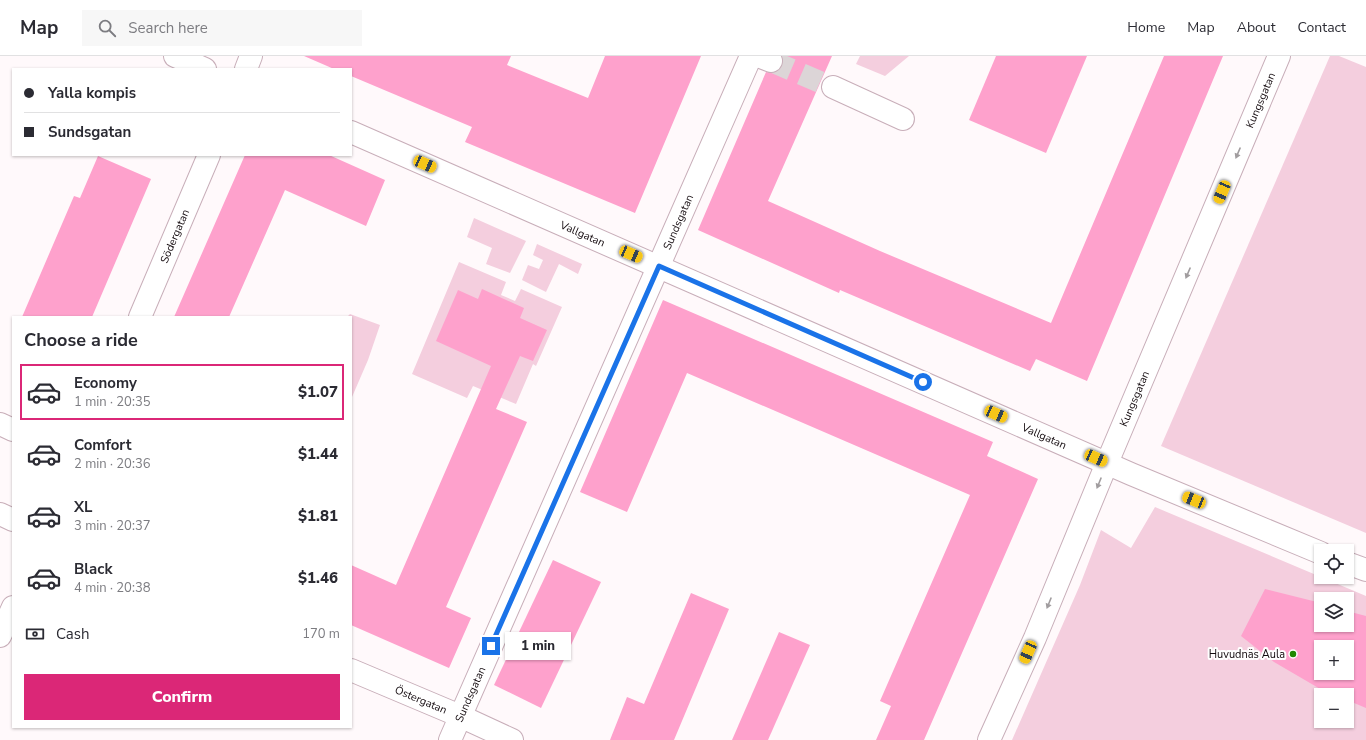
<!DOCTYPE html>
<html lang="en">
<head>
<meta charset="utf-8">
<style>
  body { margin:0; font-family:"Nunito Sans",sans-serif; background:#f7f7f7; color:#2b2b33; height:100vh; display:flex; flex-direction:column; font-size:15px; white-space:nowrap }
  * { box-sizing:border-box; margin:0 }
  p { font-size:13px; color:#7c7c81 }
  .icon { flex:none; width:22px; height:22px; fill:none; stroke:currentColor; stroke-width:2; stroke-linecap:round; stroke-linejoin:round }
  .map { position:relative; flex:1; overflow:hidden }
  .details { position:absolute; left:12px; top:260px; width:340px; height:412px; display:flex; flex-direction:column; background:#fff; border-radius:0px; box-shadow:0 1px 3px #0004 }
  .details>* { flex:none }
  .hud { position:absolute; left:12px; top:12px; width:340px; height:88px; border-radius:0px; box-shadow:0 1px 3px #0004; display:grid; align-content:center; height:88px; padding:0 12px; background:#fff }
  .controls { position:absolute; left:1314px; top:488px; display:grid; gap:8px }
  .controls a { display:grid; place-items:center; width:40px; height:40px; border-radius:0px; background:#fff; box-shadow:0 1px 3px #0004; font-size:20px }
  .end { position:absolute; width:18px; height:18px; margin:-9px; border:5px solid #1a73e8; background:#fff; box-shadow:0 0 0 2px #fff }
  .from { border-radius:50% }
  .bubble { position:absolute; height:28px; border-radius:0px; background:#fff; box-shadow:0 1px 3px #0004; font-size:13px; font-weight:800; line-height:28px; text-align:center }
  .car { position:absolute; width:12px; height:24px; margin:-12px -6px; border-radius:5px; box-shadow:0 0 3px 1px #0007; background:linear-gradient(#f5c518 24%,#345 0 40%,#f5c518 0 76%,#345 0 86%,#f5c518 0) }
  .hud b { display:flex; align-items:center; gap:14px; height:38px; font-size:15px }
  .hud b+b { border-top:1px solid #e1e1e2 }
  .hud i { width:10px; height:10px; background:#2b2b33 }
  ul { padding:0; list-style:none }
  li { display:flex; align-items:center; gap:12px; height:56px; margin:0 8px 6px; padding:0 4px; border:2px solid transparent; border-radius:0px }
  li div { flex:1 }
  li b { display:block; font-size:15px }
  li em { font-style:normal; font-weight:800 }
  li.active { border-color:#db2777 }
  li>.icon { width:36px; height:36px; stroke-width:1.5 }
  h2 { padding:0 12px; font-size:18px; line-height:48px }
  .pay { display:flex; align-items:center; gap:10px; height:44px; padding:0 12px; font-size:15px }
  .pay p { margin-inline-start:auto }
  .button { display:flex; gap:8px; margin-top:auto; padding:8px 12px }
  .button a { flex:1; height:46px; border-radius:0px; background:#db2777; color:#fff; font-size:16px; font-weight:800; line-height:46px; text-align:center }
  header { display:flex; align-items:center; gap:24px; box-sizing:border-box; height:56px; padding:0 20px; background:#fff; border-bottom:1px solid #e1e1e2 }
  header strong { font-size:19px }
  nav { display:flex; gap:22px; margin-inline-start:auto; font-size:14px }
  .search { width:280px; height:36px; background:#f7f7f7; display:flex; align-items:center; gap:10px; box-sizing:border-box; padding:0 14px; border-radius:0px; color:#7c7c81; font-size:15px }
  .map>svg:first-child { display:block }
</style>
</head>
<body>
<header>
<strong>Map</strong>
<div class="search"><svg class="icon" aria-label="search" viewBox="0 0 24 24"><circle cx="10" cy="10" r="6"/><path d="M15 15l6 6"/></svg>Search here</div>
<nav><a>Home</a><a>Map</a><a>About</a><a>Contact</a></nav>
</header>
<div class="map">
<svg width="1366" height="684" viewBox="0 0 1366 684">
  <rect width="100%" height="100%" fill="#fff9fb"/>
  <g fill="#f4cede" fill-rule="evenodd">
    <path d="M 860,0 L 909,0 L 885,20 L 856,8 Z"/>
    <path d="M 1330,0 L 1339,0 L 1366,11 L 1366,477 L 1161,390 Z"/>
    <path d="M 474,162 L 526,185 L 510,217 L 486,208 L 492,192 L 467,181 Z"/>
    <path d="M 537,188 L 582,208 L 578,218 L 559,208 L 546,236 L 522,224 L 528,209 L 539,213 L 543,204 L 533,199 Z"/>
    <path d="M 459,206 L 506,226 L 501,239 L 515,245 L 521,233 L 562,251 L 536,310 L 533,308 L 516,348 L 473,330 L 467,342 L 412,318 Z"/>
    <path d="M 350,258 L 380,269 L 368,304 L 352,341 L 351,340 L 351,261 L 347,261 Z"/>
    <path d="M 1155,451 L 1366,540 L 1366,684 L 1012,684 L 1080,529 L 1101,474 L 1131,492 ZM 1321,543 L 1347,543 L 1347,569 L 1321,569 ZM 1321,591 L 1347,591 L 1347,617 L 1321,617 ZM 1321,639 L 1347,639 L 1347,665 L 1321,665 Z"/>
  </g>
  <g fill="#fea1cc" fill-rule="evenodd">
    <path d="M 304,0 L 511,0 L 507,9 L 588,42 L 605,0 L 701,0 L 635,157 L 465,86 L 472,71 L 351,20 L 351,13 L 334,13 Z"/>
    <path d="M 782,0 L 832,0 L 768,145 L 880,195 L 1051,267 L 1164,0 L 1223,0 L 1087,325 L 1036,303 L 1030,315 L 840,234 L 839,237 L 698,174 L 766,16 L 773,17 L 779,14 L 783,9 L 783,3 Z"/>
    <path d="M 996,0 L 1087,0 L 1046,97 L 969,64 Z"/>
    <path d="M 245,99 L 329,99 L 385,124 L 366,170 L 285,134 L 229,261 L 174,261 Z"/>
    <path d="M 98,100 L 151,123 L 92,261 L 22,261 L 74,140 L 80,142 Z"/>
    <path d="M 482,233 L 524,252 L 520,262 L 547,274 L 533,305 L 520,300 L 496,353 L 527,366 L 446,551 L 471,562 L 449,612 L 351,569 L 351,509 L 396,529 L 491,310 L 436,285 L 458,234 L 478,243 Z"/>
    <path d="M 663,244 L 993,386 L 987,400 L 1038,423 L 924,684 L 876,684 L 891,650 L 880,645 L 970,439 L 687,317 L 627,456 L 580,436 Z"/>
    <path d="M 553,504 L 601,526 L 541,652 L 494,629 Z"/>
    <path d="M 1265,533 L 1321,547 L 1321,569 L 1347,569 L 1347,555 L 1366,560 L 1366,652 L 1347,644 L 1347,639 L 1335,639 L 1322,634 L 1274,606 L 1241,580 ZM 1321,591 L 1347,591 L 1347,617 L 1321,617 Z"/>
    <path d="M 691,537 L 729,553 L 674,684 L 610,684 L 627,641 L 644,648 Z"/>
    <path d="M 779,576 L 810,589 L 768,684 L 732,684 Z"/>
  </g>
  <g fill="none" stroke-linecap="round" stroke-linejoin="round">
    <path stroke="#dcd5d7" stroke-width="22" stroke-dasharray="22 11" stroke-linecap="butt" d="M 771,5 L 820,26"/>
    <g stroke="#c8aeb9" stroke-width="24">
      <g id="minor">
        <path d="M 175,0 L 205,13"/>
        <path d="M 758,0 L 771,5"/>
        <path d="M 246,13 L 251,0"/>
        <path d="M 833,31 L 903,63"/>
        <path id="s1" d="M 351,76 L 1131,418 L 1321,497"/>
        <path id="s2" d="M 140,261 L 209,99"/>
        <path d="M 0,368 L 13,374"/>
        <path d="M 0,458 L 13,464"/>
        <path d="M 1347,507 L 1366,514"/>
        <path d="M 0,580 L 13,551"/>
        <path id="s3" d="M 351,614 L 460,660 L 512,684"/>
        <path id="s4" d="M 450,684 L 751,0"/>
        <path id="s5" d="M 989,684 L 1035,582 L 1107,407 L 1279,0"/>
      </g>
    </g>
    <use href="#minor" stroke="#fff" stroke-width="22"/>
  </g>
  <defs><path id="oneway-solid" d="M-6-.8H1V-3.2L6.5 0L1 3.2V.8H-6Z"/></defs>
  <g fill="#a19d9f">
    <use href="#oneway-solid" transform="translate(1238 97) rotate(113)"/>
    <use href="#oneway-solid" transform="translate(1188 217) rotate(113)"/>
    <use href="#oneway-solid" transform="translate(1099 427) rotate(112)"/>
    <use href="#oneway-solid" transform="translate(1049 547) rotate(112)"/>
  </g>
  <g fill="none" stroke-linecap="round" stroke-linejoin="round">
    <path stroke="#1a73e8" stroke-width="5" d="M 491,590 L 659,210 L 923,326"/>
  </g>
  <circle fill="#1e8800" stroke="#fff" stroke-width="1.5" cx="1293" cy="598" r="4"/>
  <g text-anchor="middle" stroke-width="4" stroke-linejoin="round" paint-order="stroke">
    <g font-size="11" fill="#130a0e" stroke="#fff">
      <text dy="4" stroke="none"><textPath href="#s5" startOffset="695">Kungsgatan</textPath></text>
      <text dy="4" stroke="none"><textPath href="#s4" startOffset="566">Sundsgatan</textPath></text>
      <text dy="4" stroke="none"><textPath href="#s1" startOffset="253">Vallgatan</textPath></text>
      <text dy="4" stroke="none"><textPath href="#s2" startOffset="88">Södergatan</textPath></text>
      <text dy="4" stroke="none"><textPath href="#s5" startOffset="371">Kungsgatan</textPath></text>
      <text dy="4" stroke="none"><textPath href="#s1" startOffset="757">Vallgatan</textPath></text>
      <text dy="4" stroke="none"><textPath href="#s4" startOffset="50">Sundsgatan</textPath></text>
      <text dy="4" stroke="none"><textPath href="#s3" startOffset="76">Östergatan</textPath></text>
    </g>
    <g font-size="11" fill="#130a0e" stroke="#fff" text-anchor="end">
      <text x="1285" y="602">Huvudnäs Aula</text>
    </g>
  </g>
</svg>
<div class="controls">
<a><svg class="icon" aria-label="locate" viewBox="0 0 24 24"><circle cx="12" cy="12" r="6"/><path d="M12 2v4M12 18v4M2 12h4M18 12h4"/></svg></a>
<a><svg class="icon" aria-label="layers" viewBox="0 0 24 24"><path d="M12 4l9 5-9 5-9-5zM3 14l9 5 9-5"/></svg></a>
<a>+</a>
<a>−</a>
</div>
<i class="end from" style="left:923px;top:326px"></i>
<i class="end" style="left:491px;top:590px"></i>
<div class="bubble" style="left:505px;top:576px;width:66px">1 min</div>
<i class="car" style="left:425px;top:108px;rotate:114deg"></i>
<i class="car" style="left:1222px;top:136px;rotate:203deg"></i>
<i class="car" style="left:631px;top:198px;rotate:113deg"></i>
<i class="car" style="left:996px;top:358px;rotate:114deg"></i>
<i class="car" style="left:1096px;top:402px;rotate:114deg"></i>
<i class="car" style="left:1194px;top:444px;rotate:292deg"></i>
<i class="car" style="left:1028px;top:596px;rotate:204deg"></i>
<div class="hud">
<b><i class="from"></i>Yalla kompis</b>
<b><i></i>Sundsgatan</b>
</div>
<section class="details">
<h2>Choose a ride</h2>
<ul>
<li class="active"><svg class="icon" aria-label="car" viewBox="0 0 24 24"><path d="M5 17H2v-5l4-1 3-4h7l3 4 3 1v5h-3M9 17h6M6 11h13"/><circle cx="7" cy="17" r="2"/><circle cx="17" cy="17" r="2"/></svg><div><b>Economy</b><p>1 min · 20:35</p></div><em>$1.07</em></li>
<li><svg class="icon" aria-label="car" viewBox="0 0 24 24"><path d="M5 17H2v-5l4-1 3-4h7l3 4 3 1v5h-3M9 17h6M6 11h13"/><circle cx="7" cy="17" r="2"/><circle cx="17" cy="17" r="2"/></svg><div><b>Comfort</b><p>2 min · 20:36</p></div><em>$1.44</em></li>
<li><svg class="icon" aria-label="car" viewBox="0 0 24 24"><path d="M5 17H2v-5l4-1 3-4h7l3 4 3 1v5h-3M9 17h6M6 11h13"/><circle cx="7" cy="17" r="2"/><circle cx="17" cy="17" r="2"/></svg><div><b>XL</b><p>3 min · 20:37</p></div><em>$1.81</em></li>
<li><svg class="icon" aria-label="car" viewBox="0 0 24 24"><path d="M5 17H2v-5l4-1 3-4h7l3 4 3 1v5h-3M9 17h6M6 11h13"/><circle cx="7" cy="17" r="2"/><circle cx="17" cy="17" r="2"/></svg><div><b>Black</b><p>4 min · 20:38</p></div><em>$1.46</em></li>
</ul>
<div class="pay"><svg class="icon" aria-label="cash" viewBox="0 0 24 24"><path d="M3 7h18v10H3z"/><circle cx="12" cy="12" r="2"/></svg>Cash<p>170 m</p></div>
<div class="button"><a>Confirm</a></div>
</section>
</div>
</body>
</html>
